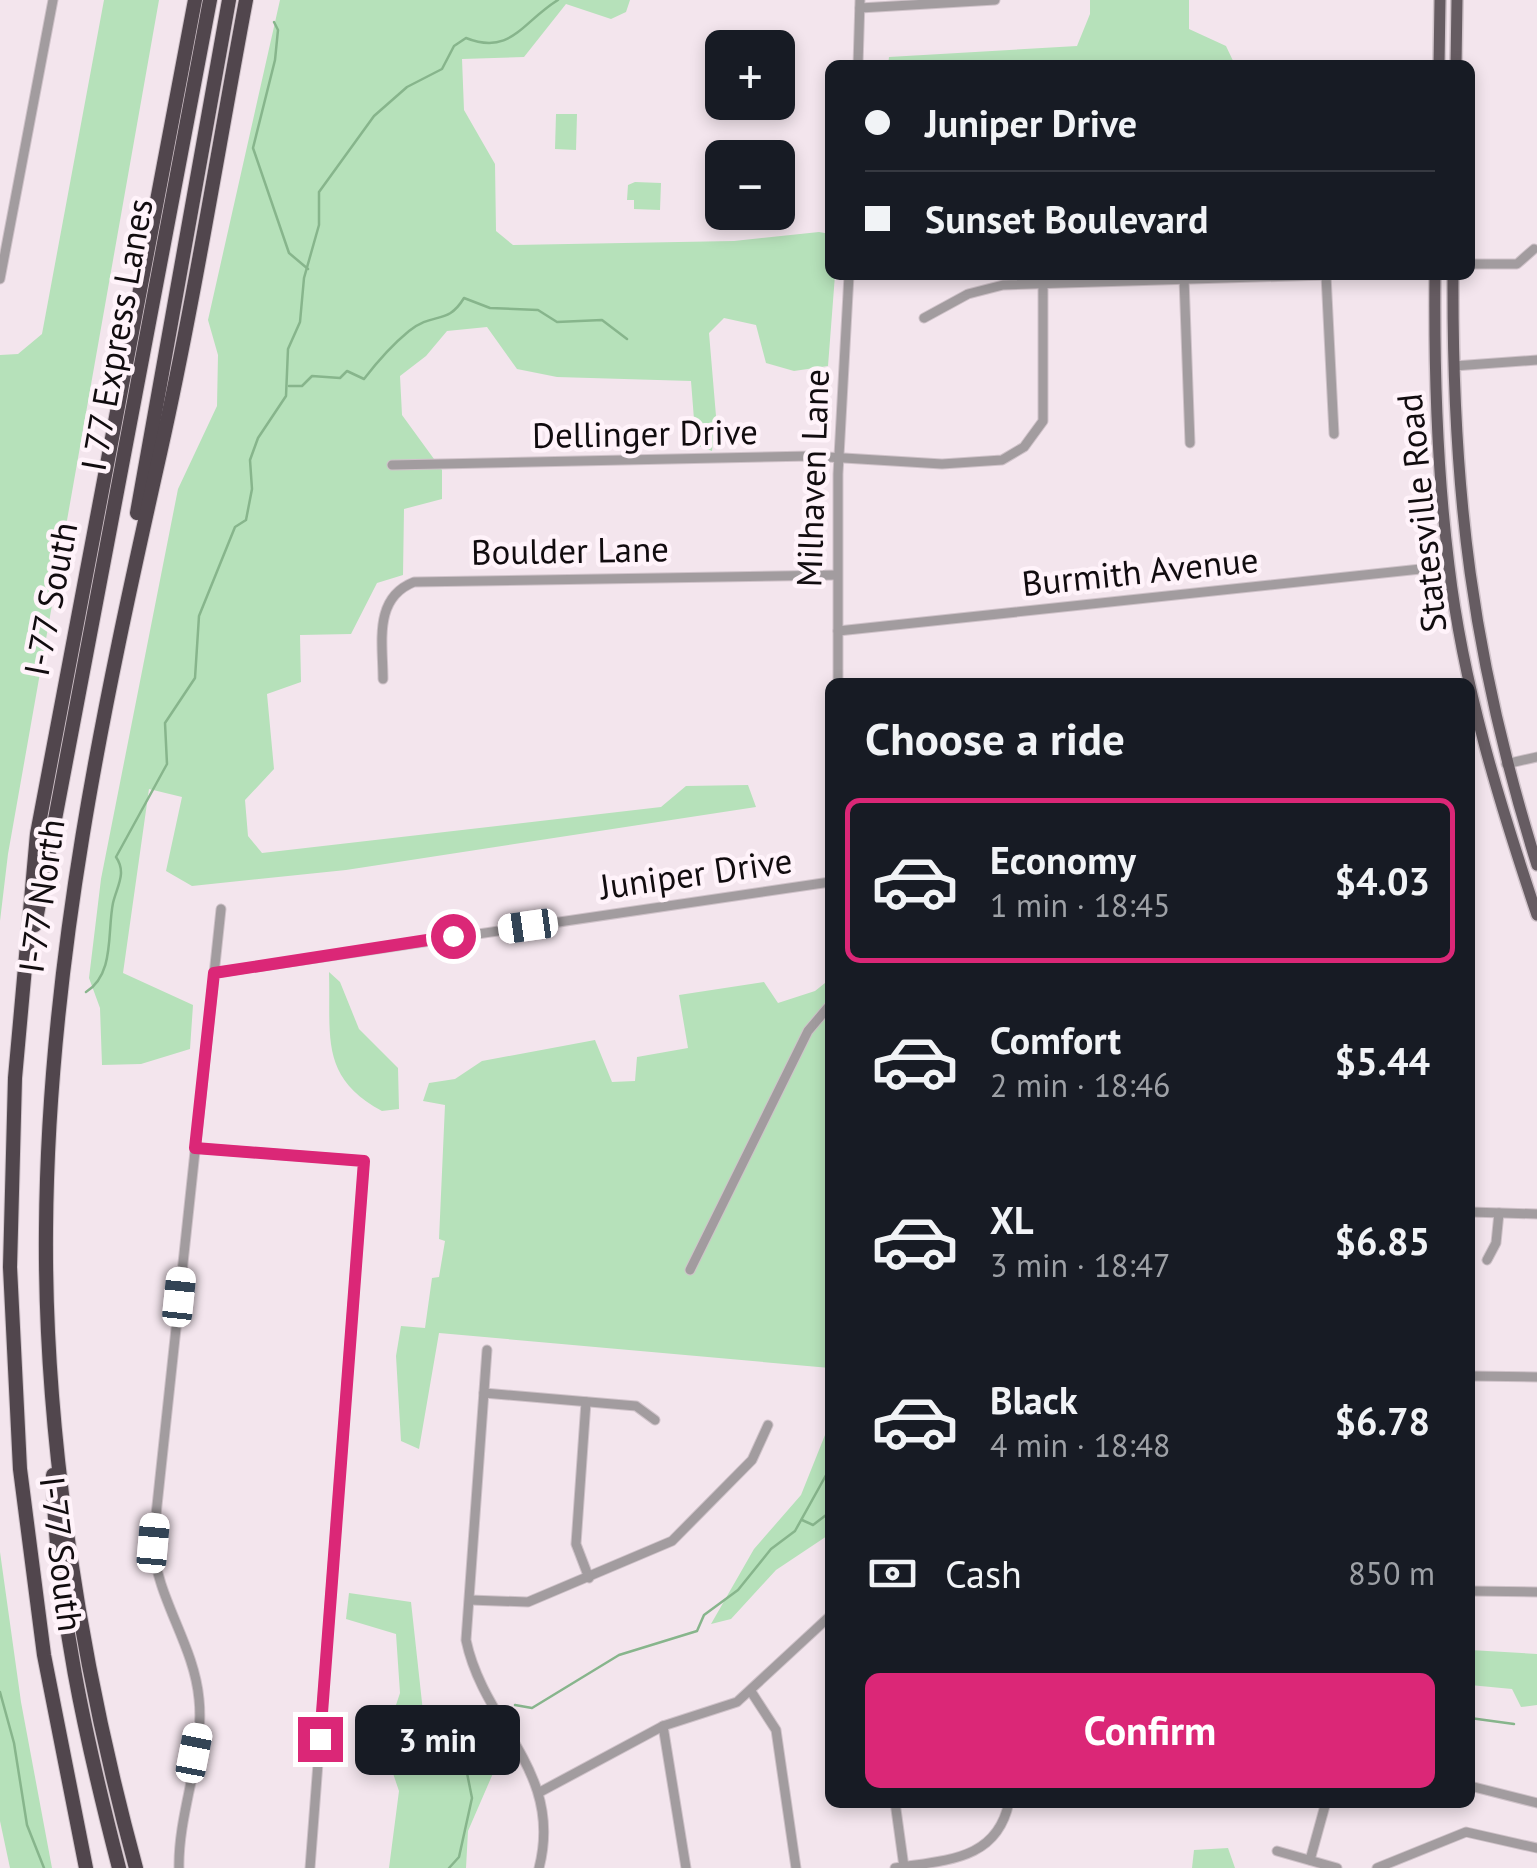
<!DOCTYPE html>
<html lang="en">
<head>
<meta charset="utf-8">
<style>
  body { margin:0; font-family:"PT Sans",sans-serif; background:#20242c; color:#f1f3f6; height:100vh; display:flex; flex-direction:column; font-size:38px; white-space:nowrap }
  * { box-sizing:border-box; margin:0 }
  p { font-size:32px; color:#9ea1a6 }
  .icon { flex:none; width:55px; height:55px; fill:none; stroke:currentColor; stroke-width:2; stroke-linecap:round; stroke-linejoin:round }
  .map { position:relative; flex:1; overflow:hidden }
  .drawer { position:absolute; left:825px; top:678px; width:650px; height:1130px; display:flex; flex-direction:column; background:#171b24; border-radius:15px; box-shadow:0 5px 15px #0003 }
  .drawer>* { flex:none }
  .top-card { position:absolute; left:825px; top:60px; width:650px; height:220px; border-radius:15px; box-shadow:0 5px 15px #0003; display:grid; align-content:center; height:220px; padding:0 40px; background:#171b24 }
  .fabs { position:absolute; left:705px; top:30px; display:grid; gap:20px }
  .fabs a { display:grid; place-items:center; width:90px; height:90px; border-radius:15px; background:#171b24; box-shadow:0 5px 15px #0003; font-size:50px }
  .end { position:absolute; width:45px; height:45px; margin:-22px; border:12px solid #db2777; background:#fff; box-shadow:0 0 0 5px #fff }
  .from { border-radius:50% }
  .bubble { position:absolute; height:70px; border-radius:15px; background:#171b24; box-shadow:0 5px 15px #0003; font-size:32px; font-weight:700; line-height:70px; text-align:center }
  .car { position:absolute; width:30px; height:60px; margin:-30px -15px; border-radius:12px; box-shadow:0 0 8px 2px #0007; background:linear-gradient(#fff 24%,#345 0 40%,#fff 0 76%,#345 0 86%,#fff 0) }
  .top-card b { display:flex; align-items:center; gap:35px; height:95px; font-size:38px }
  .top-card b+b { border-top:2px solid #363941 }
  .top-card i { width:25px; height:25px; background:#f1f3f6 }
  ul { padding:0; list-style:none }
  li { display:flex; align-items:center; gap:30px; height:165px; margin:0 20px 15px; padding:0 20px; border:5px solid transparent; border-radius:15px }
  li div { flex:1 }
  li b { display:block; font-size:38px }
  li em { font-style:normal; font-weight:700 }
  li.current { border-color:#db2777 }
  li>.icon { width:90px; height:90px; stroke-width:1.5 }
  h2 { padding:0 40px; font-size:45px; line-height:120px }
  .pay { display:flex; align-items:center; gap:25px; height:110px; padding:0 40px; font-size:38px }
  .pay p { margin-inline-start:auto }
  .cta { display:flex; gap:20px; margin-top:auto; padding:20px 40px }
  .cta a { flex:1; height:115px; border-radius:15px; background:#db2777; color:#fff; font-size:40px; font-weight:700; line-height:115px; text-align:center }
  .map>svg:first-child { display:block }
</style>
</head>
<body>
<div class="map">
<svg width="1537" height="1868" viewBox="0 0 1537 1868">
  <rect width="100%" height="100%" fill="#f3e5ed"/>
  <g fill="#b6e1ba">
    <path d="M 104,0 L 159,0 L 8,854 L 0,921 L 0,355 L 18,354 L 42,334 Z"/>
    <path d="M 280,0 L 630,0 L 626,12 L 611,19 L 566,4 L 524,57 L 462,59 L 464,110 L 495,164 L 496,231 L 513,245 L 734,241 L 819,232 L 830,234 L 830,275 L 835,275 L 828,366 L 794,371 L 766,363 L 756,325 L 724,318 L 709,333 L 716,416 L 712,451 L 696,445 L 691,381 L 557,377 L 517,369 L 487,327 L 447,331 L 426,356 L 400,376 L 402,415 L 442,470 L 442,499 L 404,509 L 403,575 L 377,583 L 351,634 L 300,635 L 301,682 L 267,694 L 274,769 L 245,800 L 248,836 L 262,853 L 661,807 L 686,786 L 748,785 L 756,807 L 346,870 L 192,886 L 166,871 L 182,797 L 149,789 L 123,973 L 193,1005 L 190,1049 L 141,1064 L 102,1065 L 100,1008 L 89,978 L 101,879 L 178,489 L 217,406 L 218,355 L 208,320 Z"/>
    <path d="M 1090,0 L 1189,0 L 1189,29 L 1226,46 L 1235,65 L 888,65 L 889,57 L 1077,46 L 1090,14 Z"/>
    <path d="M 556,114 L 577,114 L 576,150 L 555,149 Z"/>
    <path d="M 635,182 L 661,183 L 660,210 L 634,209 L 634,200 L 627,200 L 628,185 Z"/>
    <path d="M 329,972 L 340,982 L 359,1029 L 398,1068 L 399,1109 L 382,1111 C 319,1077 331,1036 329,972 Z"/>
    <path d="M 830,979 L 830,1368 L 439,1333 L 419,1449 L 401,1441 L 396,1356 L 401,1326 L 425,1328 L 432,1278 L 439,1277 L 445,1241 L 439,1239 L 445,1105 L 423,1101 L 429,1083 L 455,1079 L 482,1061 L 595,1040 L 612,1082 L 635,1081 L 637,1057 L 688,1048 L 679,995 L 764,982 L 778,1003 L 815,991 Z"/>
    <path d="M 830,1408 L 830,1534 L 776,1570 L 731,1619 L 711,1624 L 754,1549 L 801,1495 L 829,1425 Z"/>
    <path d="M 0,1552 L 21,1702 L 52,1868 L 10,1868 L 0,1821 Z"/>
    <path d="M 349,1593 L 411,1602 L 426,1739 L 433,1747 L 477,1740 L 494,1771 L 468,1831 L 466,1868 L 389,1868 L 399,1791 L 383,1744 L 400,1693 L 396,1634 L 346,1619 Z"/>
    <path d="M 1470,1650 L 1537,1654 L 1537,1705 L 1521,1707 L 1512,1689 L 1470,1685 Z"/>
    <path d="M 1228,1848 L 1235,1868 L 1192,1868 L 1194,1850 Z"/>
  </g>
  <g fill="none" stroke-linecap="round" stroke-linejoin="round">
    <g stroke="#87b58c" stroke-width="2.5">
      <path d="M 274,22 L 278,30 L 275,60 L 253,148 L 289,253 L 308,269"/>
      <path d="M 289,386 L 302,386 L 312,376 L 340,378 L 347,371 L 364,379 C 377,362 392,345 409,331 C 434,311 447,326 464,298 L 490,308 L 538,310 L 557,322 L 602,320 L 627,339"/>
      <path d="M 86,992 C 115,974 107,932 113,903 C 117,886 127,873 116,857 L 167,764 L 165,723 L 195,678 L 199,616 L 235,527 L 246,520 L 252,489 L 250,460 L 258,438 L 286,396 L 288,349 L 300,322 L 304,278 L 319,225 L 319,192 L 374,116 L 407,87 L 442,69 L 454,46 L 466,38 C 511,56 522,22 558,0"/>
      <path d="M 802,1520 L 813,1525 L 830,1512"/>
      <path d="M 0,1692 L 14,1743 L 27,1825 L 44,1868"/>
      <path d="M 515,1705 L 532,1708 L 619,1655 L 697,1631 L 704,1615 L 738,1590 L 771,1549 L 795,1531 L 830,1468"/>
      <path d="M 1470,1718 L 1514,1724"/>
      <path d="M 449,1868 L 459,1857 L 472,1798 L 463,1753 L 485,1726"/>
    </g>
    <g stroke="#cfc2c9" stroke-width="11">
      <g id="minor">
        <path d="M 860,8 L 995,0"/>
        <path d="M 858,65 L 860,0"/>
        <path d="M 1470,264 L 1517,264 L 1534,249"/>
        <path d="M 1326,275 L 1334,434"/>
        <path d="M 1184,278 L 1190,443"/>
        <path d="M 0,279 L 53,0"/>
        <path d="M 924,318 L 968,294 L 1003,285 L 1324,275"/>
        <path d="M 1454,366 L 1537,360"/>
        <path d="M 392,465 L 811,456 L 942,464 L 1002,460 L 1024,447 L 1043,421 L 1043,282"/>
        <path d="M 838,631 L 1449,566"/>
        <path d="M 383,679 C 383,643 373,598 414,582 L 837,575"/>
        <path d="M 838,682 L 838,474 L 849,275"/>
        <path d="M 1506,764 L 1537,757"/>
        <path d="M 214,973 L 830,882"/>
        <path d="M 195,1148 L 364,1161 L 310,1868"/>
        <path d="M 1470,1212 L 1537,1214"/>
        <path d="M 1487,1260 L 1496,1243 L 1499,1213"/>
        <path d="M 690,1270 L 808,1031 L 830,1005"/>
        <path d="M 487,1350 L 466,1640 C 484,1726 564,1771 539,1868"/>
        <path d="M 1470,1376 L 1537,1377"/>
        <path d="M 484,1393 L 636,1406 L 655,1420"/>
        <path d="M 586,1402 L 576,1544 L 589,1578"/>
        <path d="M 1470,1591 L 1537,1592"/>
        <path d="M 470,1600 L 528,1602 L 672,1541 L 752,1460 L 768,1425"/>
        <path d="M 752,1693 L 776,1730 L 796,1868"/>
        <path d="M 663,1726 L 686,1868"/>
        <path d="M 1470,1786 L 1537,1803"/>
        <path d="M 540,1792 L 663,1726 L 737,1702 L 830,1616"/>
        <path d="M 895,1802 L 904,1867"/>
        <path d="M 1277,1851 L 1337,1868"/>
        <path d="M 1310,1860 L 1326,1802"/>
        <path d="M 179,1868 C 178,1811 205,1754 199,1699 C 194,1644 156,1598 153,1543 L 221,909"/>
        <path d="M 895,1868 C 945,1860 997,1861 1009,1802"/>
        <path d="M 1377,1868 L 1466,1832 L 1537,1848"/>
      </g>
    </g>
    <g stroke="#cfc2c9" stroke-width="14">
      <g id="major">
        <path d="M 1439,65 L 1440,0"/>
        <path d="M 1456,65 L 1457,0"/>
        <path d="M 1435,275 C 1434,371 1437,470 1449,566 C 1463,685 1499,802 1537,915"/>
        <path d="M 1453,275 C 1452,491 1472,658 1537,865"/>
      </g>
    </g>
    <g stroke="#cfc2c9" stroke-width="16">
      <g id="highway">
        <path d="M 137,513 L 229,0"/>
        <path d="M 35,925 L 210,0"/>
        <path d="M 53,1475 C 56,1608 86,1740 119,1868"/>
        <path d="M 86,1868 L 44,1655 L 20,1469 L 10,1267 L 15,1078 L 37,834 L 195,0"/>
        <path d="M 136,1868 C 81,1666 44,1438 46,1229 C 48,963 103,707 161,449 C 194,301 218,149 246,0"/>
      </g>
    </g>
    <use href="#minor" stroke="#a29c9f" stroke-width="9"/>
    <use href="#major" stroke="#665c62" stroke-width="11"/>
    <use href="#highway" stroke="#51464d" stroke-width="14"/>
  </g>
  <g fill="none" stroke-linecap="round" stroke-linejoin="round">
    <path stroke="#db2777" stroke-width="12" d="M 320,1739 L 364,1161 L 195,1148 L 214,973 L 453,936"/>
  </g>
  <g text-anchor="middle" stroke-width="9" stroke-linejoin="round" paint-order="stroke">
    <g font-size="35" fill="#110c0f" stroke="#fff3fa">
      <text transform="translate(117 335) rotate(-80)" y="12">I 77 Express Lanes</text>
      <text transform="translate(645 434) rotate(-1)" y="12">Dellinger Drive</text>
      <text transform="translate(813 478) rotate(-88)" y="12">Milhaven Lane</text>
      <text transform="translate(1422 513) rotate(-96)" y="12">Statesville Road</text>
      <text transform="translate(570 551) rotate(-1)" y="12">Boulder Lane</text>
      <text transform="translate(1140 572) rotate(-6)" y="12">Burmith Avenue</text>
      <text transform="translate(51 599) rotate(-79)" y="12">I-77 South</text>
      <text transform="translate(696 874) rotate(-8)" y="12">Juniper Drive</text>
      <text transform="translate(42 896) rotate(-82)" y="12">I-77 North</text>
      <text transform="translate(61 1554) rotate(83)" y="12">I-77 South</text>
    </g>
  </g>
</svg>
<div class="fabs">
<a>+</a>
<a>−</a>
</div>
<i class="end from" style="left:453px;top:936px"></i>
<i class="end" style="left:320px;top:1739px"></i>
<div class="bubble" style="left:355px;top:1705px;width:165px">3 min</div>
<i class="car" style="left:528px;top:926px;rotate:262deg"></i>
<i class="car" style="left:179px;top:1297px;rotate:6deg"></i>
<i class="car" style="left:153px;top:1543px;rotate:5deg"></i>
<i class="car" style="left:194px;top:1753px;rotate:11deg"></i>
<div class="top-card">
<b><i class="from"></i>Juniper Drive</b>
<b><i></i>Sunset Boulevard</b>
</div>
<section class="drawer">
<h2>Choose a ride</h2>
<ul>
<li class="current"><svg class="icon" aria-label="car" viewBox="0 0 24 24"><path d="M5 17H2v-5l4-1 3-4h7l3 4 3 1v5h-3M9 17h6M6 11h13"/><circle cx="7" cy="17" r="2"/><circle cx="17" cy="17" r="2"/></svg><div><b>Economy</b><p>1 min · 18:45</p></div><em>$4.03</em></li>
<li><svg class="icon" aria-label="car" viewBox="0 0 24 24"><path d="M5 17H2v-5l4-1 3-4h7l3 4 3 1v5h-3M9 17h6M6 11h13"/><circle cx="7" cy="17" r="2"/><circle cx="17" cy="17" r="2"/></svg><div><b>Comfort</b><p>2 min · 18:46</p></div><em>$5.44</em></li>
<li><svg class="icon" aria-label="car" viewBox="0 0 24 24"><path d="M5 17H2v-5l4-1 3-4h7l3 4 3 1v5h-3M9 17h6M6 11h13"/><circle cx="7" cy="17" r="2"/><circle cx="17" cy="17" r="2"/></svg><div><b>XL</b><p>3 min · 18:47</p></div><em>$6.85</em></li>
<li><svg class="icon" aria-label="car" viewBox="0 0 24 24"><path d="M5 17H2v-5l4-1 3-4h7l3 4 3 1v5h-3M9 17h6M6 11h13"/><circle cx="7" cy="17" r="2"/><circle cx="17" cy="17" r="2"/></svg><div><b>Black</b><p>4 min · 18:48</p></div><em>$6.78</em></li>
</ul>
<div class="pay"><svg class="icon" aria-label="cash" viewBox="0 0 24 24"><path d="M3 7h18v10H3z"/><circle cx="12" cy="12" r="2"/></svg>Cash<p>850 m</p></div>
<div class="cta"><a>Confirm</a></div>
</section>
</div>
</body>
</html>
